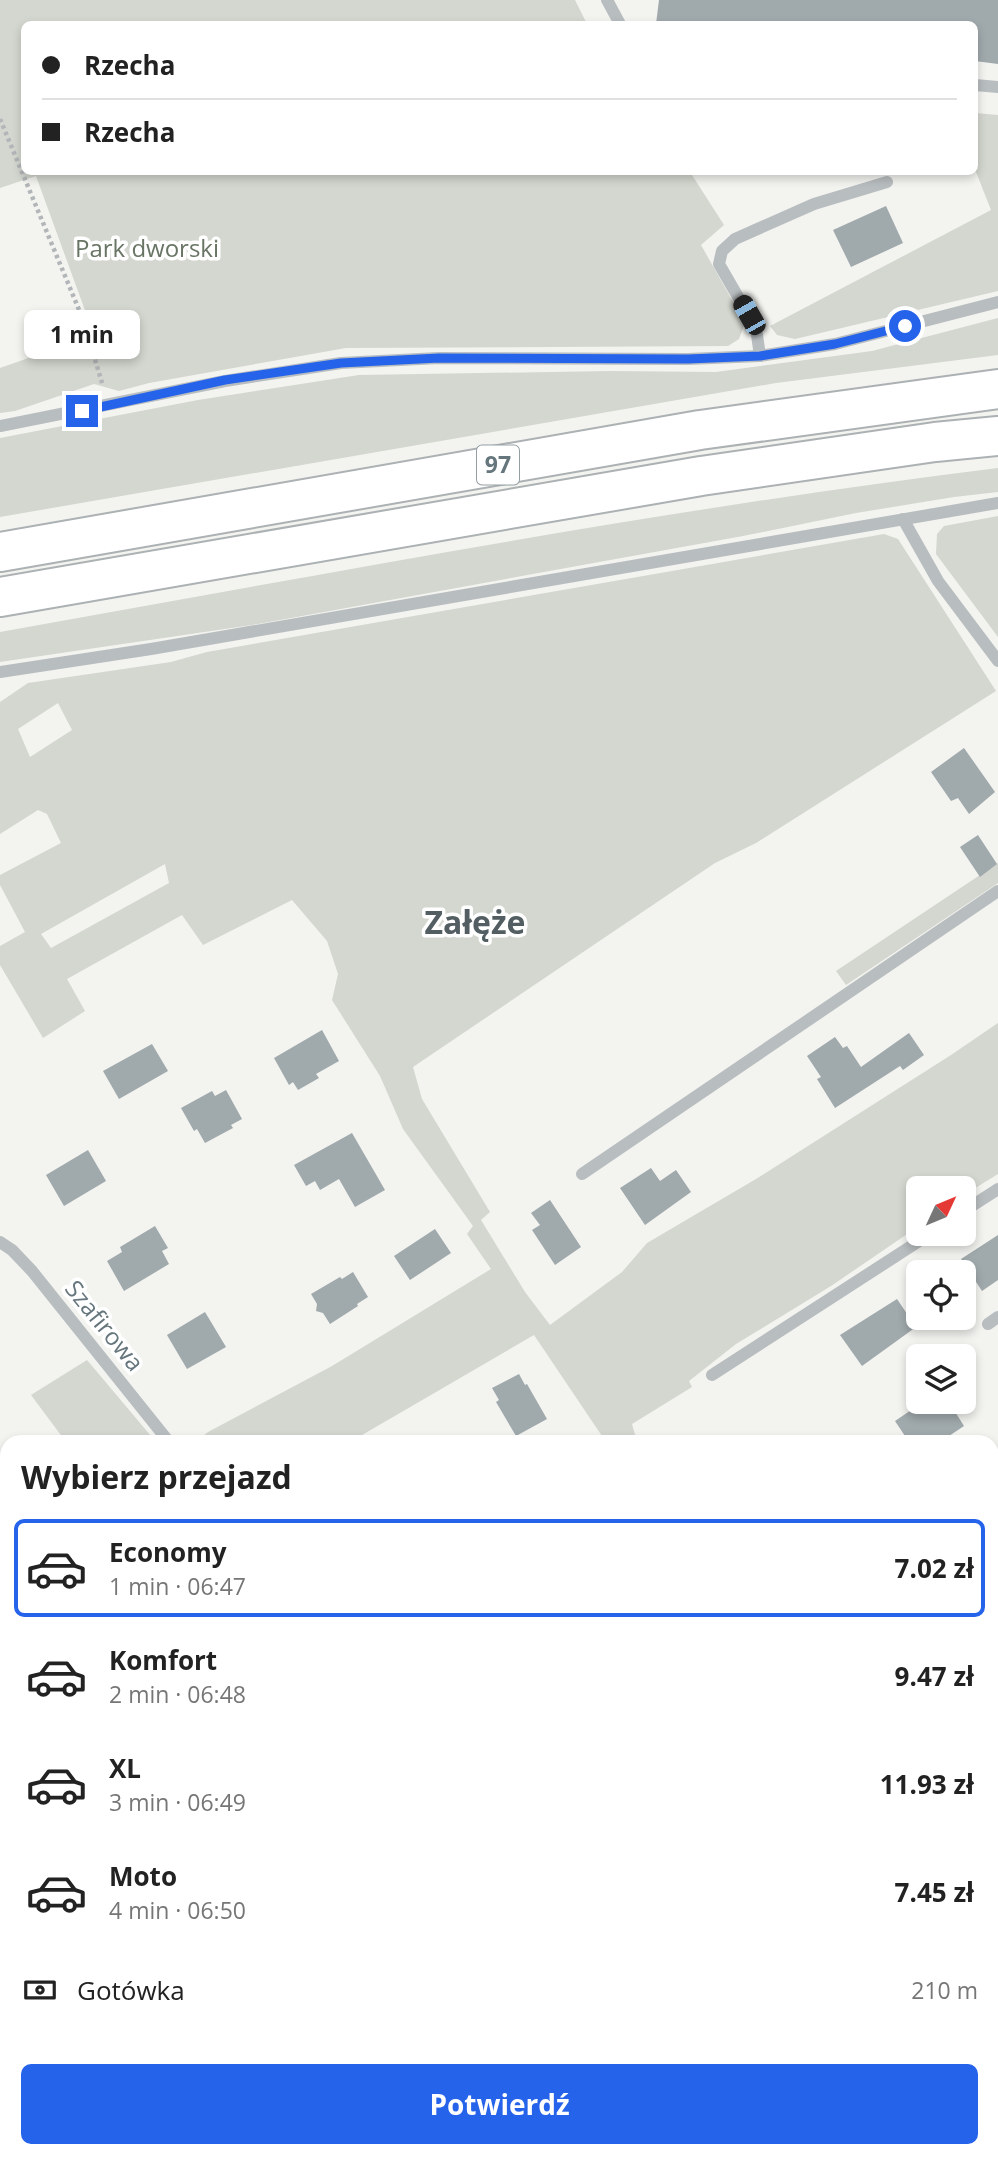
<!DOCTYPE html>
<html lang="pl">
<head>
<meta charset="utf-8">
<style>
  body { margin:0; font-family:"Open Sans",sans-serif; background:#f2f2f2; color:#222; height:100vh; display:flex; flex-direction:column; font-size:26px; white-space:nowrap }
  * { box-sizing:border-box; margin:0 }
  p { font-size:23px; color:#767676 }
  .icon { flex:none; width:38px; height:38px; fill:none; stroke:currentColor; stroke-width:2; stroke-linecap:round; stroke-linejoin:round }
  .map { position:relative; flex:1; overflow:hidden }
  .sheet { position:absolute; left:0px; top:1435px; width:999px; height:723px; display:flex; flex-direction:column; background:#fff; border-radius:21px 21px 0 0; box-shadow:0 4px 10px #0003 }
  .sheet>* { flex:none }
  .banner { position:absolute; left:21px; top:21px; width:957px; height:154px; border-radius:10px; box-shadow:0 4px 10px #0003; display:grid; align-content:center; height:154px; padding:0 21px; background:#fff }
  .needle { width:46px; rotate:46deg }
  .tools { position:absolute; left:906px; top:1176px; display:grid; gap:14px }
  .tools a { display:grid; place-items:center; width:70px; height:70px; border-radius:10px; background:#fff; box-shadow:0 4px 10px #0003; font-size:35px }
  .end { position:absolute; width:32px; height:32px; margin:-16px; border:9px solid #2563eb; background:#fff; box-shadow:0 0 0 4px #fff }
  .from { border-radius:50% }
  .bubble { position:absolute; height:49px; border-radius:10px; background:#fff; box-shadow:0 4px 10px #0003; font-size:23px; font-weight:700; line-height:49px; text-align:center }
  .car { position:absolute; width:21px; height:42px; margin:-21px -10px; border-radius:9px; box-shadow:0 0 5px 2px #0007; background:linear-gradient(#222 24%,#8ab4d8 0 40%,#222 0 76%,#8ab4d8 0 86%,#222 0) }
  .banner b { display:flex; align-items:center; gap:24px; height:66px; font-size:26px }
  .banner b+b { border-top:2px solid #e0e0e0 }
  .banner i { width:18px; height:18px; background:#222 }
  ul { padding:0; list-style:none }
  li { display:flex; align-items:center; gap:21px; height:98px; margin:0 14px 10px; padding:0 7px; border:4px solid transparent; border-radius:10px }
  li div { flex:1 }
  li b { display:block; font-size:26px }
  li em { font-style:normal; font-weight:700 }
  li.active { border-color:#2563eb }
  li>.icon { width:63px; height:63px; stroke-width:1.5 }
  h2 { padding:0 21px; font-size:32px; line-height:84px }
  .pay { display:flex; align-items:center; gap:18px; height:77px; padding:0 21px; font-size:26px }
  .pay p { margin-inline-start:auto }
  .button { display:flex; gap:14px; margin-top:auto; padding:14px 21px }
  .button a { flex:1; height:80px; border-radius:10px; background:#2563eb; color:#fff; font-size:28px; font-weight:700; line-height:80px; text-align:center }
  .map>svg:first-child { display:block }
</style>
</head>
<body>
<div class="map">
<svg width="998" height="2157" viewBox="0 0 998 2157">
  <rect width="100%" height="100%" fill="#f3f3f0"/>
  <g fill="#d3d7cf" fill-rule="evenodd">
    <path d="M 0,0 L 575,0 L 587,24 L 24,24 L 24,172 L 699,172 L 692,175 L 724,225 L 701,245 L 745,323 L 739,339 L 728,346 L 346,348 L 149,383 L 119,391 L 94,384 L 15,411 L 0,413 L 0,368 L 94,335 L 36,176 L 0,188 Z"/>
    <path d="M 975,113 L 998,115 L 998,291 L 795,339 L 777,335 L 770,326 L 991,210 L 976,172 L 972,172 L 975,172 Z"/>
    <path d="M 998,318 L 998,355 L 776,383 L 0,517 L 0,438 L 198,400 L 359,375 L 611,371 L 716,372 L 872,351 Z"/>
    <path d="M 998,468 L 998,492 L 954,497 L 856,513 L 743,536 L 252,625 L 0,662 L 0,632 C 332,573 663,509 998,468 Z"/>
    <path d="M 998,516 L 998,637 L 936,554 L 937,534 L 944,526 Z"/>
    <path d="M 884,534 L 898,539 L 996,691 L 756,843 L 715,863 L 413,1067 L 422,1099 L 490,1212 L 481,1220 L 525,1292 L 550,1325 L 622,1272 L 647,1243 L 756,1179 L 951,1055 L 998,1023 L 998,1174 L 964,1195 L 964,1188 L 919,1188 L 919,1226 L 831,1286 L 736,1344 L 689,1381 L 692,1387 L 632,1424 L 637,1442 L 606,1442 L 534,1335 L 350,1442 L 195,1442 L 208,1432 L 332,1366 L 491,1269 L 467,1234 L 473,1226 L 403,1129 L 380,1076 L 332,1000 L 338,974 L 327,941 L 292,900 L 203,945 L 182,915 L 67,979 L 85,1011 L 43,1038 L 0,965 L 0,946 L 25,932 L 0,885 L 0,875 L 61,843 L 47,814 L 38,810 L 0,834 L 0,702 L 28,683 L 171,662 L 207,652 ZM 58,703 L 72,730 L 30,757 L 18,729 ZM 165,864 L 169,883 L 51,948 L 41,934 Z"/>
    <path d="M 998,863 L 998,883 L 846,985 L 836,971 Z"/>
    <path d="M 87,1360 L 156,1442 L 66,1442 L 31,1395 Z"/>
    <path d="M 992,1653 L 998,1654 L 998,1725 L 992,1726 Z"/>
    <path d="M 0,1703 L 7,1761 L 7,2014 L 4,2037 L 7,2120 L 0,2103 Z"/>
    <path d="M 628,2151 L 716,2151 L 717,2157 L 630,2157 Z"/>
    <path d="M 750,2151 L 784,2151 L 786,2157 L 751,2157 Z"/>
    <path d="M 807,2151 L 936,2151 L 938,2157 L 808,2157 Z"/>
  </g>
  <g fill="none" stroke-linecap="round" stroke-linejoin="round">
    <g stroke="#b1bec0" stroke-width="8">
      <path d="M 0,1792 L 7,1830 L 5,1878 L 0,1935"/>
      <path d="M 0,2087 L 7,2105"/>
      <path d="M 25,2151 L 27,2157"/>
    </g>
  </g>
  <g fill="#a0a9ac">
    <path d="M 659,0 L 998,0 L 998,64 L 975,61 L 975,24 L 656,24 Z"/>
    <path d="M 886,206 L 903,243 L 851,267 L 833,230 Z"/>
    <path d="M 964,748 L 995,792 L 969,814 L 958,798 L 951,801 L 931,772 Z"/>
    <path d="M 978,835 L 997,864 L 980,877 L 960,847 Z"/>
    <path d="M 322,1030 L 339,1061 L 316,1074 L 319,1078 L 298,1090 L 293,1082 L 289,1085 L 274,1058 Z"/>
    <path d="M 909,1033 L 924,1055 L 903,1070 L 900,1066 L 835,1108 L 817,1079 L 821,1077 L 807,1056 L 835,1037 L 843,1048 L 847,1046 L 861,1067 Z"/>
    <path d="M 152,1044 L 168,1071 L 119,1099 L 103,1071 Z"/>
    <path d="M 226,1090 L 242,1119 L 231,1125 L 233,1128 L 205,1143 L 197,1129 L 194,1131 L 181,1108 L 212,1091 L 215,1096 Z"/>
    <path d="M 352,1133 L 385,1190 L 355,1207 L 339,1179 L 320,1190 L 315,1181 L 306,1186 L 294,1165 Z"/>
    <path d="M 88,1150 L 106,1181 L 64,1206 L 46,1175 Z"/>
    <path d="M 651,1168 L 660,1181 L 676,1170 L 691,1192 L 645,1225 L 620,1188 Z"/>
    <path d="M 550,1200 L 581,1247 L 555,1265 L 532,1230 L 540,1225 L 531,1213 Z"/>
    <path d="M 155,1226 L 168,1248 L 162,1251 L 169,1264 L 124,1291 L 107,1261 L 122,1252 L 120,1247 Z"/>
    <path d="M 435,1229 L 451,1253 L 410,1280 L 394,1256 Z"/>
    <path d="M 998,1235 L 998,1280 L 982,1291 L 961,1259 Z"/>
    <path d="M 353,1272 L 368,1297 L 357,1304 L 358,1306 L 330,1324 L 323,1313 L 316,1311 L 317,1304 L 311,1294 L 340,1277 L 342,1279 Z"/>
    <path d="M 897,1299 L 916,1327 L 862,1366 L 840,1335 Z"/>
    <path d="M 205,1312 L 226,1347 L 187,1369 L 167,1335 Z"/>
    <path d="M 519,1374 L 525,1385 L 527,1384 L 547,1419 L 516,1436 L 496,1402 L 499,1400 L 492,1388 Z"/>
    <path d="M 923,1402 L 949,1402 L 964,1426 L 940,1442 L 909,1442 L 895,1421 Z"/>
  </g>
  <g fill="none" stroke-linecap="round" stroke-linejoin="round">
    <g stroke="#acb1b3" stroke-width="42">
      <g id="major">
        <path d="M 0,552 L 700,430 L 998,389"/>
        <path d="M 0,597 L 701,476 L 935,442 L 998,436"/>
      </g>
    </g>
    <path stroke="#b2b6b8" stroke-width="4.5" stroke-dasharray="3.5 3.5" stroke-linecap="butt" d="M 0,119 L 82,317 L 103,386"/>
    <g stroke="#b8bdbf" stroke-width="12">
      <path d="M 607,0 L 620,24"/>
      <path d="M 975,85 L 998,87"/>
      <path d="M 760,356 L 756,328 L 719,264 L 722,251 L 735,239 L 814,204 L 887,182"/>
      <path d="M 0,426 L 225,381 L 341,363 L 439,358 L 688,359 L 760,356 L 835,344 L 998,302"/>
      <path d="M 903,519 L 938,581 L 998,661"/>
      <path d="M 0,672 L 151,649 L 998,503"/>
      <path d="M 582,1174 L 998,891"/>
      <path d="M 964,1211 L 998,1189"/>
      <path d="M 0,1242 L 12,1250 L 32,1271 L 169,1442"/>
      <path d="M 988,1324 L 998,1317"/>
      <path d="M 712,1375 L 930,1234"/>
      <path d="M 992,1639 L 998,1639"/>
      <path d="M 0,1685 L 7,1685"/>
      <path d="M 992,2010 L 998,2017"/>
      <path d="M 319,2151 L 321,2157"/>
      <path d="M 795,2151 L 796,2157"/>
    </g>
    <use href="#major" stroke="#fff" stroke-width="38"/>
  </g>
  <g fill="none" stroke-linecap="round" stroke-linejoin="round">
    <path stroke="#2563eb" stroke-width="9" d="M 82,411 L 225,380 L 341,363 L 439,358 L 688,359 L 760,356 L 835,344 L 905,326"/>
  </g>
  <g text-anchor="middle" stroke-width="7" stroke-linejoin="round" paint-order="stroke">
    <rect fill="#fff" stroke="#949fa4" stroke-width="2" x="477" y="445.5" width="42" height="39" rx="5"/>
    <g font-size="23" font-weight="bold" fill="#66767d">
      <text x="498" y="473">97</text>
    </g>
    <g font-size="24" fill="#697564" stroke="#fff">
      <text x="147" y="257">Park dworski</text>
    </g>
    <g font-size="24" fill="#66767d" stroke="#fff">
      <text transform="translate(104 1326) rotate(51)" y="8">Szafirowa</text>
    </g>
    <g font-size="32" font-weight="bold" fill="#535e63" stroke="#fff">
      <text x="475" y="934">Załęże</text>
    </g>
  </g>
</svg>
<div class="tools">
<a><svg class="needle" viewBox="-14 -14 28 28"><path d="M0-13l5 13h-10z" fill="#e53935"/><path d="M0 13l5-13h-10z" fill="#767676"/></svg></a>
<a><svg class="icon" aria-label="locate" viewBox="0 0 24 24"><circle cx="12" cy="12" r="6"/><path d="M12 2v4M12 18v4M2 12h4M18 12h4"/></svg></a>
<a><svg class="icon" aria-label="layers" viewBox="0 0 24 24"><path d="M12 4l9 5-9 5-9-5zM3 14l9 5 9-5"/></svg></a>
</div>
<i class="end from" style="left:905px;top:326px"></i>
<i class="end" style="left:82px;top:411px"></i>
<div class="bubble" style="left:24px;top:310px;width:116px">1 min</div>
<i class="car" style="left:749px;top:315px;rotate:330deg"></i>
<div class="banner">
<b><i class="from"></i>Rzecha</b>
<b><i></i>Rzecha</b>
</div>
<section class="sheet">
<h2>Wybierz przejazd</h2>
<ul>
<li class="active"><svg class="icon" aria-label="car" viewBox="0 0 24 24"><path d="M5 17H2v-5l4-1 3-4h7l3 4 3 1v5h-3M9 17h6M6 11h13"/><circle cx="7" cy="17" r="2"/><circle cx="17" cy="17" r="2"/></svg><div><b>Economy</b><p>1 min · 06:47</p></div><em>7.02 zł</em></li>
<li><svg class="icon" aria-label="car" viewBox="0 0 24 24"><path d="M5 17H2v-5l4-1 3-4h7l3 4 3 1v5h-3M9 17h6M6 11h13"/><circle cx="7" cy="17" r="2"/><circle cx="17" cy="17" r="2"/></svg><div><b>Komfort</b><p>2 min · 06:48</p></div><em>9.47 zł</em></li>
<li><svg class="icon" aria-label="car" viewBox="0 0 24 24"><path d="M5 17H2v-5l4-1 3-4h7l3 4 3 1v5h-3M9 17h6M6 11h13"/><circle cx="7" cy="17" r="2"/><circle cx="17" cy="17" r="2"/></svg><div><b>XL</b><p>3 min · 06:49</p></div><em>11.93 zł</em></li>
<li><svg class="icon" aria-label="car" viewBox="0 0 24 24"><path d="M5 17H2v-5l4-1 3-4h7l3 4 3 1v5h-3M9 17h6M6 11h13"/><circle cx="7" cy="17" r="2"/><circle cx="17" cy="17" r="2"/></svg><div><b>Moto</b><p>4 min · 06:50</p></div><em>7.45 zł</em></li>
</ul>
<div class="pay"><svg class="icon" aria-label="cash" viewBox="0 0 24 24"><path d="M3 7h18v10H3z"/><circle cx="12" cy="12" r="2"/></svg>Gotówka<p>210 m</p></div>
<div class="button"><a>Potwierdź</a></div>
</section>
</div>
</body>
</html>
